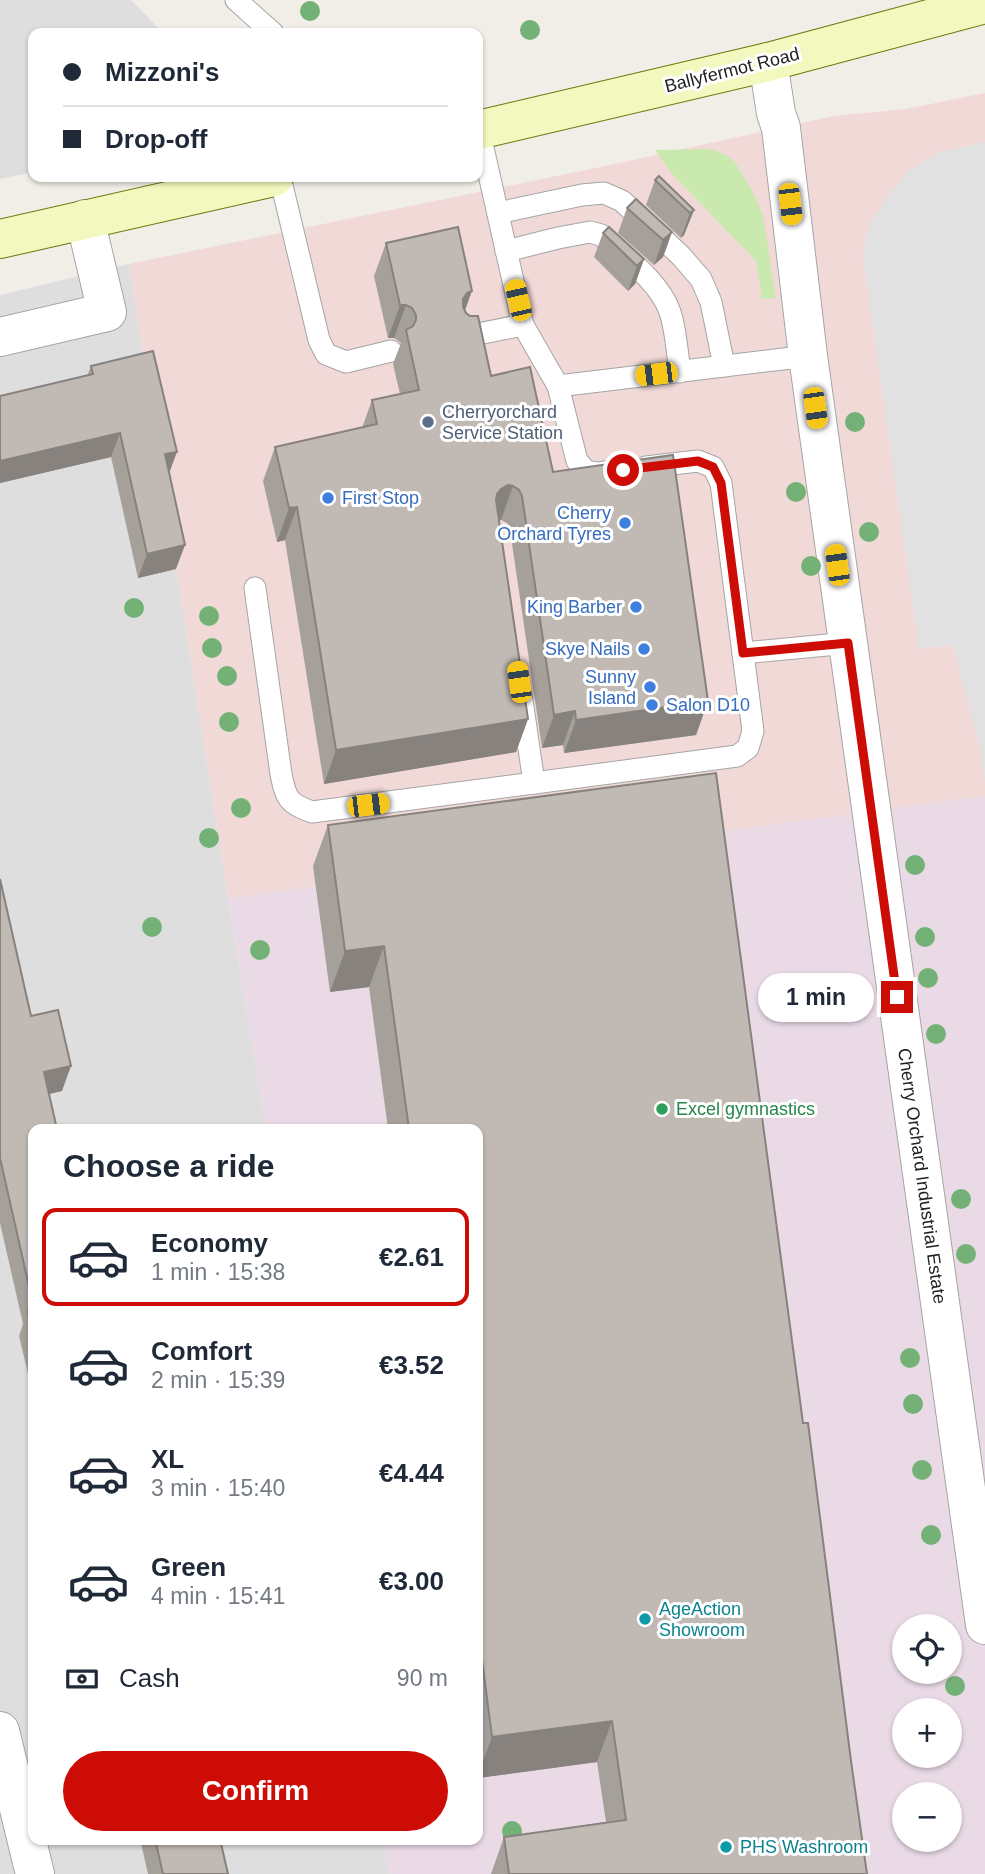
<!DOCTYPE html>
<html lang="en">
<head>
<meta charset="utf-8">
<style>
  body { margin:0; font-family:Arial,sans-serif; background:#f2f2f3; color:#1f2937; height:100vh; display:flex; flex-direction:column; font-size:26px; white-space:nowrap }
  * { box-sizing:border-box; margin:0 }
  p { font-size:23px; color:#747a83 }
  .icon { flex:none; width:38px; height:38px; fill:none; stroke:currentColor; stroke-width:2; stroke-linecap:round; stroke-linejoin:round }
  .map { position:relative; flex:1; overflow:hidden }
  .side { position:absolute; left:28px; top:1124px; width:455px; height:721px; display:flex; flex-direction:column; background:#fff; border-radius:14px; box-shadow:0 2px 5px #0004 }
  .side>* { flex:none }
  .hud { position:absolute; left:28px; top:28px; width:455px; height:154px; border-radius:14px; box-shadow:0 2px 5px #0004; display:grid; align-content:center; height:154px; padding:0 35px; background:#fff }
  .fabs { position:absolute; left:892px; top:1614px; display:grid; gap:14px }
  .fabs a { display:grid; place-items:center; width:70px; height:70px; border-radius:50%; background:#fff; box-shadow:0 2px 5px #0004; font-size:35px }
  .end { position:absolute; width:32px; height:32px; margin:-16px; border:9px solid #cc0c05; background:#fff; box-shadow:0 0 0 4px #fff }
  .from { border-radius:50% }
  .bubble { position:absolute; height:49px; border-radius:24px; background:#fff; box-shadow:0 2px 5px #0004; font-size:23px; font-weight:700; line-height:49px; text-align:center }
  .car { position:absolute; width:21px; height:42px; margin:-21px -10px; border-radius:9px; box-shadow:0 0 5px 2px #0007; background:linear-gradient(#f5c518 24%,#345 0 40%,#f5c518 0 76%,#345 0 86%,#f5c518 0) }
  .hud b { display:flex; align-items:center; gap:24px; height:66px; font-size:26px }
  .hud b+b { border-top:2px solid #e0e1e3 }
  .hud i { width:18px; height:18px; background:#1f2937 }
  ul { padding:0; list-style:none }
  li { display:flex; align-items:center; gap:21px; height:98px; margin:0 14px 10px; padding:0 21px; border:4px solid transparent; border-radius:14px }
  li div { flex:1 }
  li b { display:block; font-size:26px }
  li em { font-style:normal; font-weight:700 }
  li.selected { border-color:#cc0c05 }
  li>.icon { width:63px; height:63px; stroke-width:1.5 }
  h2 { padding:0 35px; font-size:32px; line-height:84px }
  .pay { display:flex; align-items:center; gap:18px; height:77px; padding:0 35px; font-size:26px }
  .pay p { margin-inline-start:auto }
  .cta { display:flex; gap:14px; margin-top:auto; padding:14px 35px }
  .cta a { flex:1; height:80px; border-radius:42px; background:#cc0c05; color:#fff; font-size:28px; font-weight:700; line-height:80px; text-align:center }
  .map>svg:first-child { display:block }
</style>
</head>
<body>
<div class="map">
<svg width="985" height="1874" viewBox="0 0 985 1874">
  <rect width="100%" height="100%" fill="#f1eee7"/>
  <g fill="#dfdede">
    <path d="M 0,0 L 131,0 L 163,33 L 33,33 L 33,172 L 0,179 Z"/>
    <path d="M 129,264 L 228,898 L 266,1129 L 33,1129 L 33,1839 L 384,1839 L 389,1874 L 0,1874 L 0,295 Z"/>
  </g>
  <path fill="#f1d9d7" d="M 985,93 L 985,796 L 228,898 L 129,264 L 615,164 L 834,116 L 906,109 Z"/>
  <path fill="#eadae6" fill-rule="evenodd" d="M 985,796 L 985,1874 L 389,1874 L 384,1839 L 478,1839 L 478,1129 L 266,1129 L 228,898 ZM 905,1626 L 950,1626 L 950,1671 L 905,1671 ZM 905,1710 L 950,1710 L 950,1755 L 905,1755 ZM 905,1794 L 950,1794 L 950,1839 L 905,1839 Z"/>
  <path fill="#cae9af" d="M 711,149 L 726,155 L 735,162 L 754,194 L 763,216 L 776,298 L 762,299 L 756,261 L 672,174 L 655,150 Z"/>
  <path fill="#e1e1e1" d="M 985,142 L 985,783 L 981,753 L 953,645 L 919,649 L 863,257 L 868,227 L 891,192 L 909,170 L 940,152 Z"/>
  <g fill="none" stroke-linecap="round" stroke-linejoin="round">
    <g stroke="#a5a5a5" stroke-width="23">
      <g id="lane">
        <path d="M 236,0 L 273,33"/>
        <path d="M 479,130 L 523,325 L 558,386 L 808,356"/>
        <path d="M 280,177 L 319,340 L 326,354 L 346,362 L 391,351"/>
        <path d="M 498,213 L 582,195 L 604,193 L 622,201 L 681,256 L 701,279 L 711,302 L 724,366"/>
        <path d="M 506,251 L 558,238 L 590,232 L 601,235 C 624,256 660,282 670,312 C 676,330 677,352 680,372"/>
        <path d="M 463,337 L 523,325"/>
        <path d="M 558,386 L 577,461 L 586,471 L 598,473 L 610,471"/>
        <path d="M 255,588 L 281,774 C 286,799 288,803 312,812 L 534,783"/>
        <path d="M 743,653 L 848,643"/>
        <path d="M 522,700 L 534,783 L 737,756 L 748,748 L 753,731 L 721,483 L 713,467 L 698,461 L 646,467"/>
      </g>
    </g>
    <g stroke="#a5a5a5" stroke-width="40">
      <g id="street">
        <path d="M 768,62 L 776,113 L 781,128 L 808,356 L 985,1625"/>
        <path d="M 0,337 L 107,312 L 85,219"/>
        <path d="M 0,1731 L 35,1874"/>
      </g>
    </g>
    <g stroke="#687808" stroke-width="40">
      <g id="secondary">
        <path d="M 478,130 L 768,62 L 985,4"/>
        <path d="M 0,239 L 274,177"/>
      </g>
    </g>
    <use href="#lane" stroke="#fff" stroke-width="21"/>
    <use href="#street" stroke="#fff" stroke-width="38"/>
    <use href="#secondary" stroke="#f3f8be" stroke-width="38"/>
  </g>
  <g fill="#74b177">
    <circle cx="310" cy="11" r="10"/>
    <circle cx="530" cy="30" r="10"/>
    <circle cx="855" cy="422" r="10"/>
    <circle cx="796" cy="492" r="10"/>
    <circle cx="869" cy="532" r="10"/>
    <circle cx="811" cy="566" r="10"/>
    <circle cx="134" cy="608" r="10"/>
    <circle cx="209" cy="616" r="10"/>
    <circle cx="212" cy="648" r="10"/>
    <circle cx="227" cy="676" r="10"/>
    <circle cx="229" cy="722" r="10"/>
    <circle cx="241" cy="808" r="10"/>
    <circle cx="209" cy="838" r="10"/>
    <circle cx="915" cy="865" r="10"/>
    <circle cx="152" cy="927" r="10"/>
    <circle cx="925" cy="937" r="10"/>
    <circle cx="260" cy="950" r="10"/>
    <circle cx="928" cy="978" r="10"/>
    <circle cx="936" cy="1034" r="10"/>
    <circle cx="961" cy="1199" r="10"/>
    <circle cx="966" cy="1254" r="10"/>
    <circle cx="910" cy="1358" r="10"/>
    <circle cx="913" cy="1404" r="10"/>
    <circle cx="922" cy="1470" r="10"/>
    <circle cx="931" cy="1535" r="10"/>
    <circle cx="955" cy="1686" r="10"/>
    <circle cx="512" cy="1831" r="10"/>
  </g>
  <g fill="#a6a09b">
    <path d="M 655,180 L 694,210 L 684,235 L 681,238 L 646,205 Z"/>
    <path d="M 627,208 L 672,232 L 663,257 L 654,265 L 618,233 Z"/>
    <path d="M 603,233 L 644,259 L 635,284 L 628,291 L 594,257 Z"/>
    <path d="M 386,243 L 465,311 L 491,376 L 553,472 L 708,701 L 696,735 L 564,753 L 563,745 L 542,748 L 510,530 L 507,523 L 499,519 L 528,719 L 516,752 L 324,784 L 285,540 L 277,542 L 263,481 L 275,447 L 362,428 L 372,400 L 400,394 L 393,364 L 401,343 L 394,338 L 388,338 L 374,276 Z"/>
    <path d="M 91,366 L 169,473 L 176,569 L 138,578 L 111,457 L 0,483 L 0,396 L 87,376 Z"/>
    <path d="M 328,825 L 803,1423 L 867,1874 L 491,1874 L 504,1837 L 606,1822 L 597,1762 L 478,1778 L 478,1129 L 388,1129 L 369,987 L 330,992 L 313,866 Z"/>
    <path d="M 0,879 L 31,1016 L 62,1091 L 49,1094 L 33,1129 L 33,1385 L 31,1386 L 19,1336 L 23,1324 L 0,1223 Z"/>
    <path d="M 140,1839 L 220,1839 L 228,1874 L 148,1874 Z"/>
  </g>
  <g fill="#87827e">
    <path d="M 694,210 L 684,235 L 681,238 L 690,213 Z"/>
    <path d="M 672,232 L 663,257 L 654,265 L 663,240 Z"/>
    <path d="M 644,259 L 635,284 L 628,291 L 637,266 Z"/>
    <path d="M 472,291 L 460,324 L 463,299 L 467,293 Z"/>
    <path d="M 400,305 L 406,305 L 394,338 L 388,338 Z"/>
    <path d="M 120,433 L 111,457 L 0,483 L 0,461 Z"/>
    <path d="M 177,452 L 168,476 L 165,454 Z"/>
    <path d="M 508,485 L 513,486 L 501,520 L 496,519 L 497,494 L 501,489 Z"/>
    <path d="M 297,507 L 285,540 L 277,542 L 289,508 Z"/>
    <path d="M 185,545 L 176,569 L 138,578 L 147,554 Z"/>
    <path d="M 708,701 L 696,735 L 564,753 L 576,720 Z"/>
    <path d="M 575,711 L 563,745 L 542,748 L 554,715 Z"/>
    <path d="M 528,719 L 516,752 L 324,784 L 336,750 Z"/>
    <path d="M 384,946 L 369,987 L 330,992 L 345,951 Z"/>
    <path d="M 71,1066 L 62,1091 L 35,1097 L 44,1072 Z"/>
    <path d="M 612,1721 L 597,1762 L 478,1778 L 478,1775 L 492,1737 Z"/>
  </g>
  <g fill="#c1bab4" stroke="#87827e" stroke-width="2">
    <path d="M 659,176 L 694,210 L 690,213 L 655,180 Z"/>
    <path d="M 636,199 L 672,232 L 663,240 L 627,208 Z"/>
    <path d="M 458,227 L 472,291 L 467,293 L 463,299 L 463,307 L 466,313 L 470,316 L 478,316 L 491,376 L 530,367 L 553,472 L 673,455 L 708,701 L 576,720 L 575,711 L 554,715 L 522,496 L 519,490 L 513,486 L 508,485 L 501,489 L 497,494 L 496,500 L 528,719 L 336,750 L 297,507 L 289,508 L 275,447 L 377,424 L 372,400 L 419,390 L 406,330 L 413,326 L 416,320 L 416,315 L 412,308 L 406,305 L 400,305 L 386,243 Z"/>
    <path d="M 609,227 L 644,259 L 637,266 L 603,233 Z"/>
    <path d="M 153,351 L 177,452 L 165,454 L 185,545 L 147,554 L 120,433 L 0,461 L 0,396 L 93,374 L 91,366 Z"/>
    <path d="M 716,773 L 803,1423 L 808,1423 L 851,1761 L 867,1874 L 509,1874 L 504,1837 L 626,1820 L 612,1721 L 492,1737 L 478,1629 L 478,1129 L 409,1129 L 384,946 L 345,951 L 328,825 Z"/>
    <path d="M 0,879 L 31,1016 L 58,1010 L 71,1066 L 44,1072 L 57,1129 L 33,1129 L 33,1304 L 0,1158 Z"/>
    <path d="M 33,1309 L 33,1333 L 28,1311 Z"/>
    <path d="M 155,1839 L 220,1839 L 228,1874 L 163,1874 Z"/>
  </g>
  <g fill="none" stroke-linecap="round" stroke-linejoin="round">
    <path stroke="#cc0c05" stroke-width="9" d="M 623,470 L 698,461 L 713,467 L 721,483 L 743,653 L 848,643 L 897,997"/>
  </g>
  <circle fill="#5c6f8a" stroke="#fff" stroke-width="2.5" cx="428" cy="422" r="7"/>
  <g fill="#3f7fe0" stroke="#fff" stroke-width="2.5">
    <circle cx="328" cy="498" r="7"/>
    <circle cx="625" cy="523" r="7"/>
    <circle cx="636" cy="607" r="7"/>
    <circle cx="644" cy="649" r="7"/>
    <circle cx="650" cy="687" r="7"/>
    <circle cx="652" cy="705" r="7"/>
  </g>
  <circle fill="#2e9e5b" stroke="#fff" stroke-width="2.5" cx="662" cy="1109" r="7"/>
  <g fill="#0f9aa8" stroke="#fff" stroke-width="2.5">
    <circle cx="645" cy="1619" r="7"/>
    <circle cx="726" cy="1847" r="7"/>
  </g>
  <g text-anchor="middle" stroke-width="6" stroke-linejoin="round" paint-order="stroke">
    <g font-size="18" fill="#212121" stroke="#fff">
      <text transform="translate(732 70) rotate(-14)" y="6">Ballyfermot Road</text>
      <text transform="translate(922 1176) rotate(82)" y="6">Cherry Orchard Industrial Estate</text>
    </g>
    <g font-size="18" fill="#4e5e75" stroke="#fff" text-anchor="start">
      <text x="442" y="418">Cherryorchard<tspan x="442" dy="21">Service Station</tspan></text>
    </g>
    <g font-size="18" fill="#366cbe" stroke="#fff" text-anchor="end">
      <text x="342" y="504" text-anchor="start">First Stop</text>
      <text x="611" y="519">Cherry<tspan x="611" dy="21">Orchard Tyres</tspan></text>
      <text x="622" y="613">King Barber</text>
      <text x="630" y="655">Skye Nails</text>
      <text x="636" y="683">Sunny<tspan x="636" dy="21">Island</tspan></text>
      <text x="666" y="711" text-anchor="start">Salon D10</text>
    </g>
    <g font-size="18" fill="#27864d" stroke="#fff" text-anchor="start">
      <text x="676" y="1115">Excel gymnastics</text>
    </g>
    <g font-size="18" fill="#0d838f" stroke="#fff" text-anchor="start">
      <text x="659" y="1615">AgeAction<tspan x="659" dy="21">Showroom</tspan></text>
      <text x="740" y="1853">PHS Washroom</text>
    </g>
  </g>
</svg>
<div class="fabs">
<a><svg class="icon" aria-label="locate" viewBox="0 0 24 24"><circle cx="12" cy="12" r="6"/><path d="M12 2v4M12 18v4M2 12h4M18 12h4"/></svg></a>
<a>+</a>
<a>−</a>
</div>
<i class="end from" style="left:623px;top:470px"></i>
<i class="end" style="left:897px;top:997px"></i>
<div class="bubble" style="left:758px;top:973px;width:116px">1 min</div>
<i class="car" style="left:790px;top:204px;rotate:173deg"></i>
<i class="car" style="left:518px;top:300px;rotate:347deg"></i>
<i class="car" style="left:656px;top:374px;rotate:263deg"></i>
<i class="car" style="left:815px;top:408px;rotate:172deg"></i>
<i class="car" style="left:837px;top:565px;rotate:352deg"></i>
<i class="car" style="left:519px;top:682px;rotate:352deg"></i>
<i class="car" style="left:368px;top:805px;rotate:83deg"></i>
<div class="hud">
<b><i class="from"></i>Mizzoni's</b>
<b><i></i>Drop-off</b>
</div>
<section class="side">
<h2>Choose a ride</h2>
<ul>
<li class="selected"><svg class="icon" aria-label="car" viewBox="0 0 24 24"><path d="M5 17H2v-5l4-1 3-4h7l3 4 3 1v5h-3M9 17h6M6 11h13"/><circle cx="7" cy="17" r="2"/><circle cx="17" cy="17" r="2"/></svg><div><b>Economy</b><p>1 min · 15:38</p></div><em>€2.61</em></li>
<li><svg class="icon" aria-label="car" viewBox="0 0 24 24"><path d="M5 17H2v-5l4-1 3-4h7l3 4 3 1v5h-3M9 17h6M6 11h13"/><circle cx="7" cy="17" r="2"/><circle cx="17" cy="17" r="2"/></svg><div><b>Comfort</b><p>2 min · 15:39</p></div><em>€3.52</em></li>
<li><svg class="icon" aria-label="car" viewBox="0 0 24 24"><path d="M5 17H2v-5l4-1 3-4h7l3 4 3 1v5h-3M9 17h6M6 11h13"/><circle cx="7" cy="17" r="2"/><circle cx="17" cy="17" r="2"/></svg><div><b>XL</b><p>3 min · 15:40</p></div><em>€4.44</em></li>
<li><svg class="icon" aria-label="car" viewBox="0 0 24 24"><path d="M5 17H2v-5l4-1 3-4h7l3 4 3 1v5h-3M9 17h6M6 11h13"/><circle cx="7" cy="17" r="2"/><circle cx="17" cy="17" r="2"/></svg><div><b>Green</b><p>4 min · 15:41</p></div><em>€3.00</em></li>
</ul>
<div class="pay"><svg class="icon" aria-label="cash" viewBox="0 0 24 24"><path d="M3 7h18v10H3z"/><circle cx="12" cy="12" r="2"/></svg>Cash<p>90 m</p></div>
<div class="cta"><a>Confirm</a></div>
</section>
</div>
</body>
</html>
